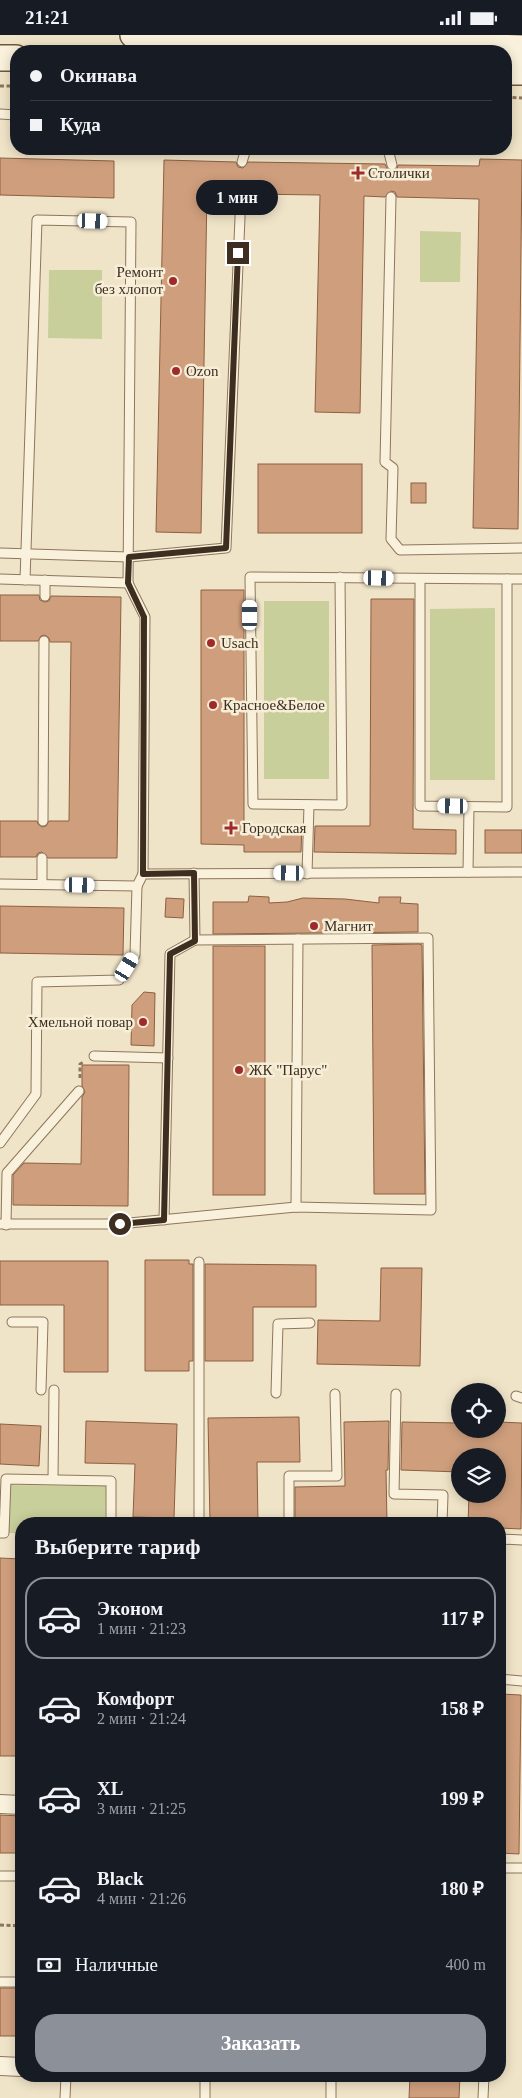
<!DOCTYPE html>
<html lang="ru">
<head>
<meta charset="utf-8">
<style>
  body { margin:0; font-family:"Times New Roman",serif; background:#20242c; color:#f1f3f6; height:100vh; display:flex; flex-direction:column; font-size:19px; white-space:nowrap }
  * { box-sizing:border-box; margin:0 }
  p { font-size:16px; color:#9ea1a6 }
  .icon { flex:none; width:28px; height:28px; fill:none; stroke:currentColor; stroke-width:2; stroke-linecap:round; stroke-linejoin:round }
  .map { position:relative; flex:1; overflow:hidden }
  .sheet { position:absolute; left:15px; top:1482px; width:491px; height:565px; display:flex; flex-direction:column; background:#171b24; border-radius:20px; box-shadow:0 2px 12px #0003 }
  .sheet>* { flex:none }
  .top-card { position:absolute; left:10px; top:10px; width:502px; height:110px; border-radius:20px; box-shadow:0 2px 12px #0003; display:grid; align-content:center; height:110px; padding:0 20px; background:#171b24 }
  .controls { position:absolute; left:451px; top:1348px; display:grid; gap:10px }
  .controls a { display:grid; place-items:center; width:55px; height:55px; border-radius:50%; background:#171b24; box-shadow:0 2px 12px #0003; font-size:25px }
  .end { position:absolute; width:22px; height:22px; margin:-11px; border:6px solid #3d2e20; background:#fff; box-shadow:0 0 0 2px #fff }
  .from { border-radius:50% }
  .bubble { position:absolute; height:35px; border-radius:18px; background:#171b24; box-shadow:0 2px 12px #0003; font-size:16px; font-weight:800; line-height:35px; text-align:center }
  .car { position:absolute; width:15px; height:30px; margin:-15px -8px; border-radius:6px; box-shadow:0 0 4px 1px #0007; background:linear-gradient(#fff 24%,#345 0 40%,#fff 0 76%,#345 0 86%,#fff 0) }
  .top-card b { display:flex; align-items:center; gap:18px; height:48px; font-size:19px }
  .top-card b+b { border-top:1px solid #363941 }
  .top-card i { width:12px; height:12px; background:#f1f3f6 }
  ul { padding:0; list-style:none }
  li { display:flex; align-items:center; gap:15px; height:82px; margin:0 10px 8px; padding:0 10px; border:2px solid transparent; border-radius:20px }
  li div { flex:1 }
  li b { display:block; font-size:19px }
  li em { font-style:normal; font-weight:800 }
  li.on { border-color:#8c9099 }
  li>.icon { width:45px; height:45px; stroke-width:1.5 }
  h2 { padding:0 20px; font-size:22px; line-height:60px }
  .pay { display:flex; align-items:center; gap:12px; height:55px; padding:0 20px; font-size:19px }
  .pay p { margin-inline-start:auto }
  .action { display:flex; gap:10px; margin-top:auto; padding:10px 20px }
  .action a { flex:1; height:58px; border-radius:20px; background:#8c9099; color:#fff; font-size:20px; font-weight:800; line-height:58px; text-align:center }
  .status { display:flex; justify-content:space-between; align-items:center; height:35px; padding:0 25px; background:#171b24; direction:ltr }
  .status svg { height:14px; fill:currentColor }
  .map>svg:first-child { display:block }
</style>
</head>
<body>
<div class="status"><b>21:21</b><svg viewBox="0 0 49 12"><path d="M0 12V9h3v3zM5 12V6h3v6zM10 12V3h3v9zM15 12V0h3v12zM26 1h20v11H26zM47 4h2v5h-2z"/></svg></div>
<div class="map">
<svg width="522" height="2063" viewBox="0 0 522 2063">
  <rect width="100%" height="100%" fill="#f0e4c8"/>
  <g fill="#c9cf9b">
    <path d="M 420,196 L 461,197 L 460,247 L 420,247 Z"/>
    <path d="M 49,235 L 102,235 L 102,304 L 48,303 Z"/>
    <rect x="264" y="566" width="65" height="178"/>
    <path d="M 495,573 L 495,745 L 430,745 L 430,574 Z"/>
    <path d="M 10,1450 L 106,1451 L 105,1489 L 21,1489 L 21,1498 L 9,1498 Z"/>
  </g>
  <g fill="#cf9f7d" stroke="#8d5f41">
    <path d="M 0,123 L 114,126 L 114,163 L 0,160 Z"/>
    <path d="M 480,124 L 522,125 L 518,494 L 473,493 L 479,164 L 397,162 L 395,157 L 391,156 L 385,162 L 364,161 L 360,378 L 315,377 L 320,160 L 247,159 L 245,154 L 241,153 L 236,155 L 235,159 L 207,158 L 201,498 L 156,497 L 164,125 L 236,127 L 238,132 L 243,133 L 248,127 L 385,129 L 388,135 L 393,136 L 397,134 L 398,130 L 479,131 Z"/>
    <rect x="258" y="429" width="104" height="69"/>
    <rect x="411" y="448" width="15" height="20"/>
    <path d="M 201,555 L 244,555 L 244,791 L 302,791 L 301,817 L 244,817 L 244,810 L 201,809 Z"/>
    <path d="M 0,560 L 39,560 L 40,565 L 45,567 L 49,566 L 51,561 L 121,562 L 117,823 L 48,823 L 42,817 L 38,818 L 36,822 L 0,822 L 0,786 L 37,786 L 38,789 L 42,792 L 46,791 L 49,786 L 69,786 L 71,607 L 50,607 L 49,603 L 45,600 L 41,601 L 38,606 L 0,606 Z"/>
    <path d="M 371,564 L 414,564 L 413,794 L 456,795 L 456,819 L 314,817 L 315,791 L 370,791 Z"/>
    <rect x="485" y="795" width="37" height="23"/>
    <path d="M 249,861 L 269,862 L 269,868 L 287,867 L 303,863 L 345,864 L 379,868 L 379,862 L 401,862 L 400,868 L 418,869 L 418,897 L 213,899 L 213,867 L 248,867 Z"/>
    <path d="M 166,863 L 184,864 L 183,883 L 165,882 Z"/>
    <path d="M 0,871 L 124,873 L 123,920 L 0,918 Z"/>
    <path d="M 419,909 L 422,910 L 425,1159 L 374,1159 L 372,910 Z"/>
    <rect x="213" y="911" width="52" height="249"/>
    <path d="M 144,957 L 155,958 L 154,1011 L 131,1010 L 132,970 Z"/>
    <path d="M 82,1030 L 129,1030 L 128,1171 L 13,1170 L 13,1140 L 24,1128 L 81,1129 L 82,1062 L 85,1057 L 82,1051 Z"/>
    <path d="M 145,1225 L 189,1225 L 189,1229 L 193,1229 L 193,1326 L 189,1326 L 189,1336 L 145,1336 Z"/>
    <path d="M 0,1226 L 108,1226 L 108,1337 L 64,1337 L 64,1270 L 0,1270 Z"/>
    <path d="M 205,1229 L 316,1230 L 316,1272 L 253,1272 L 253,1326 L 205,1326 Z"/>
    <path d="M 381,1233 L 422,1233 L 420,1331 L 317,1329 L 318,1285 L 380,1286 Z"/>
    <path d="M 299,1382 L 300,1427 L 257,1427 L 258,1489 L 210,1489 L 208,1383 Z"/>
    <path d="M 86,1386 L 177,1389 L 174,1483 L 133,1482 L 135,1429 L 85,1428 Z"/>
    <path d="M 389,1386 L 388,1435 L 386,1435 L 387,1489 L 295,1489 L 295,1452 L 345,1451 L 344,1387 Z"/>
    <path d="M 402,1387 L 460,1388 L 460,1394 L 498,1394 L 498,1387 L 522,1388 L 521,1494 L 500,1493 L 500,1489 L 468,1489 L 469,1459 L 498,1459 L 498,1421 L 460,1421 L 460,1437 L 401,1435 Z"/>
    <path d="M 0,1389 L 41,1391 L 39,1431 L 0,1429 Z"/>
    <path d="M 0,1523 L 21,1524 L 21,1721 L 0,1721 Z"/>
    <path d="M 500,1659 L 521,1660 L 519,1819 L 500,1818 Z"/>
    <path d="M 0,1780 L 21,1781 L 21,1818 L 0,1818 Z"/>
    <rect x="0" y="1953" width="21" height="48"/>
    <path d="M 410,2041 L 460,2041 L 459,2063 L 409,2063 Z"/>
  </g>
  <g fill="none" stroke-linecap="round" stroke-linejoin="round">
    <g stroke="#8d765c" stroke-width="11">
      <g id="service">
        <path d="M 0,79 L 16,80"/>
        <path d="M 388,114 L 392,130"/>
        <path d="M 242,127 L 246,114"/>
        <path d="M 391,162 L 385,427 L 393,433 L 391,504 L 400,515 L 522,513"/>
        <path d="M 0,518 L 129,522 L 226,513 L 241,159"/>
        <path d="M 340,542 L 342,770 L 253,769 L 250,542 L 522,544"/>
        <path d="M 0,544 L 128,548 L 145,582 L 143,839"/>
        <path d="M 420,544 L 420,771 L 507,772 L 507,544"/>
        <path d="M 25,545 L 37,185 L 131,187 L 128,548"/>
        <path d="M 45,545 L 45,561"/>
        <path d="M 43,786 L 44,606"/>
        <path d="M 468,837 L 469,772"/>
        <path d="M 194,838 L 195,905"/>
        <path d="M 307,839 L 309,770"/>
        <path d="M 0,849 L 137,851 L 143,839 L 522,837"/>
        <path d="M 42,849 L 42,823"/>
        <path d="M 94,1021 L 168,1023"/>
        <path d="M 0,1108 L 36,1059 L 37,947 L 119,945 L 135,920 L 137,851"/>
        <path d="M 296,1172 L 298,904"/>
        <path d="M 0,1189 L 119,1189 L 296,1172 L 431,1175 L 428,903 L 195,905 L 170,919 L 164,1185"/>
        <path d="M 6,1190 L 7,1138 L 79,1056"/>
        <path d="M 199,1227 L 199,1489"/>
        <path d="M 12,1287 L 43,1287 L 41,1355"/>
        <path d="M 276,1358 L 278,1289 L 310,1288"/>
        <path d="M 396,1359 L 394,1459 L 443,1460 L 442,1489"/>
        <path d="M 516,1361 L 522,1363"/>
        <path d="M 53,1444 L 54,1355"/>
        <path d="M 289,1485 L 289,1441 L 337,1441 L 335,1359"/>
        <path d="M 0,1498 L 4,1498 L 6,1444 L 111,1446 L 111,1489"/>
        <path d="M 500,1504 L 522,1505"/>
        <path d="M 500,1644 L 522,1646"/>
        <path d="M 500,1833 L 522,1833"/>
        <path d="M 0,1841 L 21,1841"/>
        <path d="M 0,1947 L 21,1947"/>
        <path d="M 65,2063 L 66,2041"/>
        <path d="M 205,2063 L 205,2041"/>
        <path d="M 331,2063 L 331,2041"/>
        <path d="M 483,2063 L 484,2041"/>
      </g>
    </g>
    <g stroke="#8d765c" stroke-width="20">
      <g id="minor">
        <path d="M 0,1769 L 21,1770"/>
        <path d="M 0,2031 L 21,2032"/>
      </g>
    </g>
    <g stroke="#6f573f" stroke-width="28">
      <g id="secondary">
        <path d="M 133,0 L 522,13"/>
        <path d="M 0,23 L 16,23"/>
        <path d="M 506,37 L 522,37"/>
      </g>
    </g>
    <g stroke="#8d765c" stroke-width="3" stroke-dasharray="4 2.5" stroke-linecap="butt">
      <path d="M 0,51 L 16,51"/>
      <path d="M 506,62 L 522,63"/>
      <path d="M 80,1043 L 80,1029 L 84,1027"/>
      <path d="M 0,1890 L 21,1891"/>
    </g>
    <use href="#service" stroke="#faf1dc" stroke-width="9"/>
    <use href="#minor" stroke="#faf1dc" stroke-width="18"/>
    <use href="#secondary" stroke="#faf1dc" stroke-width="25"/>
  </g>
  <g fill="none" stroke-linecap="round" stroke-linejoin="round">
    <path stroke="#3d2e20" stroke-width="6" d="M 120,1189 L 164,1185 L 170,919 L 195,906 L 194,838 L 143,839 L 144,582 L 128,548 L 129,522 L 226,513 L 238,218"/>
  </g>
  <g fill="#9e2a2b" stroke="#f7eed8" stroke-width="2">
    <path d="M355.5 130.5h5v5h5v5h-5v5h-5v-5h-5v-5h5z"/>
    <circle cx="173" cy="246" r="5"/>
    <circle cx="176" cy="336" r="5"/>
    <circle cx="211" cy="608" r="5"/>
    <circle cx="213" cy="670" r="5"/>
    <path d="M228.5 785.5h5v5h5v5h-5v5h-5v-5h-5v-5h5z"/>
    <circle cx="314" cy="891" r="5"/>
    <circle cx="143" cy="987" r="5"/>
    <circle cx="239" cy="1035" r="5"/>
  </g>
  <g text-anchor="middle" stroke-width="5" stroke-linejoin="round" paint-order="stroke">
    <g font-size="15" fill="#3d2e20" stroke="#f7eed8" text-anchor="start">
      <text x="368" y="143">Столички</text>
      <text x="163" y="242" text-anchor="end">Ремонт<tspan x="163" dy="17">без хлопот</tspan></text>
      <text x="186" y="341">Ozon</text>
      <text x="221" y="613">Usach</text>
      <text x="223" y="675">Красное&amp;Белое</text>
      <text x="242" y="798">Городская</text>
      <text x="324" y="896">Магнит</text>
      <text x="133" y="992" text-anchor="end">Хмельной повар</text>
      <text x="249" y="1040">ЖК "Парус"</text>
    </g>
  </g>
</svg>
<div class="controls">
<a><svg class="icon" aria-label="locate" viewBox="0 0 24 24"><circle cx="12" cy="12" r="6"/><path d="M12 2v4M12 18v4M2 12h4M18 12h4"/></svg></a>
<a><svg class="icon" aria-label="layers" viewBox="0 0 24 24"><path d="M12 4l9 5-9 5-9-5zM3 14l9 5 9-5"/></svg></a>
</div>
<i class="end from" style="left:120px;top:1189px"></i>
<i class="end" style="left:238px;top:218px"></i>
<div class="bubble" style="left:196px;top:145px;width:82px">1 мин</div>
<i class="car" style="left:93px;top:186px;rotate:92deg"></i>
<i class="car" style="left:379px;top:543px;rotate:91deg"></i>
<i class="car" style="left:250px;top:580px;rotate:0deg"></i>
<i class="car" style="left:453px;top:771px;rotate:271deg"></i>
<i class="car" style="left:289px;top:838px;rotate:271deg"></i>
<i class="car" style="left:80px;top:850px;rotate:91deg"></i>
<i class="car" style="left:127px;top:932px;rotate:31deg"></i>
<div class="top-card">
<b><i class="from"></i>Окинава</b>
<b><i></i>Куда</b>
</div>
<section class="sheet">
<h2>Выберите тариф</h2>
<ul>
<li class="on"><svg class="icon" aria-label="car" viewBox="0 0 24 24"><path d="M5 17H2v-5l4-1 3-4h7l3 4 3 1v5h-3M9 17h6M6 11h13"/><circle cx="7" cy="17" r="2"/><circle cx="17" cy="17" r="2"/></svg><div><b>Эконом</b><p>1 мин · 21:23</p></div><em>117 ₽</em></li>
<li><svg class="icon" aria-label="car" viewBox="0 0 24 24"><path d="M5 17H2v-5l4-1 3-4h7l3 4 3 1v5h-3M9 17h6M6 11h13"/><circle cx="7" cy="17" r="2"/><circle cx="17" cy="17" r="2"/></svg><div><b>Комфорт</b><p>2 мин · 21:24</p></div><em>158 ₽</em></li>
<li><svg class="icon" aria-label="car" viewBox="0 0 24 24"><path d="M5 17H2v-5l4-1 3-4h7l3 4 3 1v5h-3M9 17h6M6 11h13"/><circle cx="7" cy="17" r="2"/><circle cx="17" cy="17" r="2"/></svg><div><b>XL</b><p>3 мин · 21:25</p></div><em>199 ₽</em></li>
<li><svg class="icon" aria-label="car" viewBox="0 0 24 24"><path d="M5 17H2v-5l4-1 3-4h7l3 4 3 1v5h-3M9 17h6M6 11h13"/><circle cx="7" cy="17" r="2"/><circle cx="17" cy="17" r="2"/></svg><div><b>Black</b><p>4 мин · 21:26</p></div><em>180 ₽</em></li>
</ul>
<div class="pay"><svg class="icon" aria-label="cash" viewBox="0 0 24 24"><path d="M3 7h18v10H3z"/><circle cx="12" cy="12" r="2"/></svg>Наличные<p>400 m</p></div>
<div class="action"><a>Заказать</a></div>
</section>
</div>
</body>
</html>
